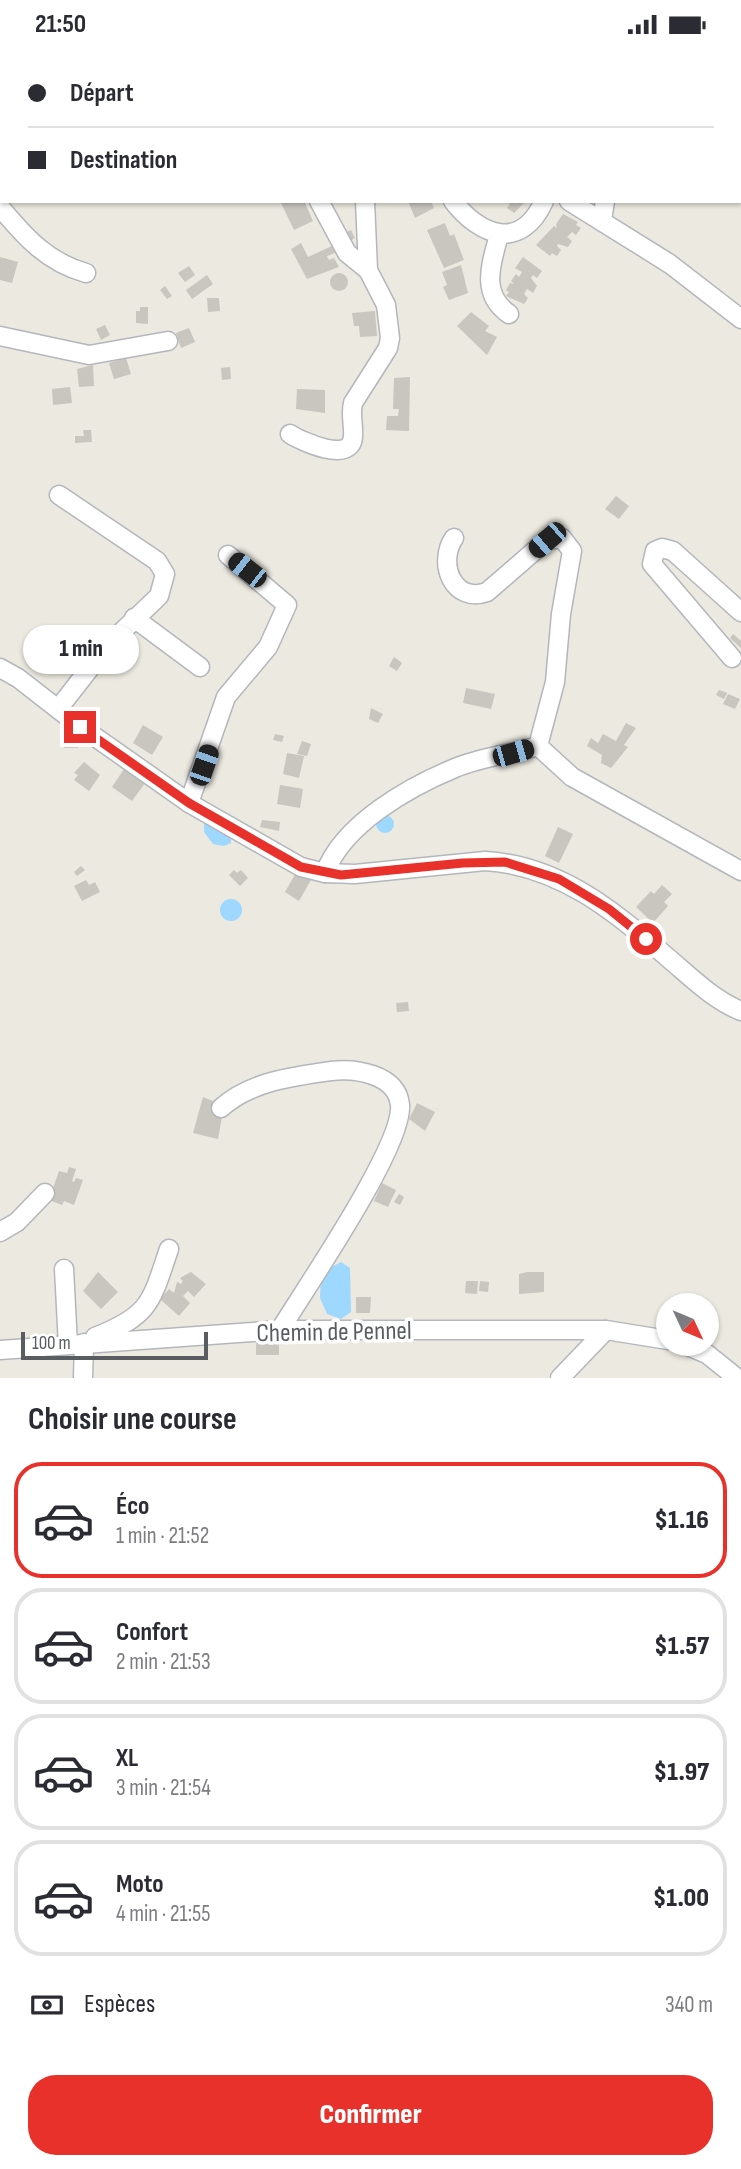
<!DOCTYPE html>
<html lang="fr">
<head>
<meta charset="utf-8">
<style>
  body { margin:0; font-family:"Sofia Sans Condensed",sans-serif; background:#f2f2f3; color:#2b2b33; height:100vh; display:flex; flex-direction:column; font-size:26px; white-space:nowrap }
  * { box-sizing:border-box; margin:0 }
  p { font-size:23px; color:#7c7c81 }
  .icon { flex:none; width:38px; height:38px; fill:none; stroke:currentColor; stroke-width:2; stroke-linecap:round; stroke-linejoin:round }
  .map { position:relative; height:1329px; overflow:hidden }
  .drawer { display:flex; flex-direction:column; background:#fff; flex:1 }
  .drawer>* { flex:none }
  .top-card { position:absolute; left:0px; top:0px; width:742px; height:154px; box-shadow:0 2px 5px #0004; display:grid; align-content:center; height:154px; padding:0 28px; background:#fff }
  .needle { width:46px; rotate:134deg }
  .buttons { position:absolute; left:656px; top:1244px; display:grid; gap:14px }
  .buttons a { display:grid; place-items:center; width:63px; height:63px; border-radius:50%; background:#fff; box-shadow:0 2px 5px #0004; font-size:35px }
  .scale { position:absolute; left:21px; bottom:18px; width:187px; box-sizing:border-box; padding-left:7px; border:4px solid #595d61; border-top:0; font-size:19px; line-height:24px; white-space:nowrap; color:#595d61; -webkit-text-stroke:5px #fff; paint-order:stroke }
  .end { position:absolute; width:32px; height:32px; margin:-16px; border:9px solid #e8312a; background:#fff; box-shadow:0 0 0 4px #fff }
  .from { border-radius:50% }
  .bubble { position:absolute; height:49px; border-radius:24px; background:#fff; box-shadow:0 2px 5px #0004; font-size:23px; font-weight:800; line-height:49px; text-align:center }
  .car { position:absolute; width:21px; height:42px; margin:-21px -10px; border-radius:9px; box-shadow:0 0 5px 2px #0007; background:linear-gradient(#222 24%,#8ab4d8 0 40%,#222 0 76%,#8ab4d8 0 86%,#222 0) }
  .top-card b { display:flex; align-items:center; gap:24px; height:66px; font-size:26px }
  .top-card b+b { border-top:2px solid #e1e1e2 }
  .top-card i { width:18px; height:18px; background:#2b2b33 }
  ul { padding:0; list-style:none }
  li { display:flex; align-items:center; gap:21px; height:116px; margin:0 14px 10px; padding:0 14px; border:4px solid #e1e1e2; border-radius:28px }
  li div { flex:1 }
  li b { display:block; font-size:26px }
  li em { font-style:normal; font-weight:800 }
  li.on { border-color:#e8312a }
  li>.icon { width:63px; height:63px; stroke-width:1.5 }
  h2 { padding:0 28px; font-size:32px; line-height:84px }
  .pay { display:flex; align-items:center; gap:18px; height:77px; padding:0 28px; font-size:26px }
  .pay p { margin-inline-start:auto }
  .primary-button { display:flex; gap:14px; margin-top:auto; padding:14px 28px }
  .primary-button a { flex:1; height:80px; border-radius:28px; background:#e8312a; color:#fff; font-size:28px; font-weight:800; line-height:80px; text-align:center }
  .status { display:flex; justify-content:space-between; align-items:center; height:49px; padding:0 35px; background:#fff; direction:ltr }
  .status svg { height:19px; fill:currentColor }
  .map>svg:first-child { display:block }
</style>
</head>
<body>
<div class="status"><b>21:50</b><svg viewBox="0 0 49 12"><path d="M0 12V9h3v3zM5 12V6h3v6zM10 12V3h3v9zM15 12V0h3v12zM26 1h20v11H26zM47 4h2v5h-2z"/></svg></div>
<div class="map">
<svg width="741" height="1329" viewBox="0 0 741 1329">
  <rect width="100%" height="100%" fill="#ece9e0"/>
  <g fill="#9ed8ff">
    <circle cx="385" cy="775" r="9"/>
    <path d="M 204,773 L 231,787 L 231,794 L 224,797 L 213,795 L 204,783 Z"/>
    <circle cx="231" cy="861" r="11"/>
    <path d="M 341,1213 L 350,1219 L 351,1263 L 341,1270 L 327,1265 L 320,1249 L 321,1224 Z"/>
  </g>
  <g fill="#c9c5bf">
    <path d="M 280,152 L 304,152 L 313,172 L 294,181 Z"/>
    <path d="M 408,152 L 431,152 L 434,159 L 415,169 Z"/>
    <path d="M 507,152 L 526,152 L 514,164 L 507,159 L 510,155 Z"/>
    <path d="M 563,165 L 578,173 L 576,176 L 581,179 L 576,186 L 572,183 L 567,188 L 572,192 L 568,198 L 558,195 L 557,197 L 561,201 L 557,207 L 552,204 L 550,207 L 536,196 L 554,177 L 557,179 L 556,175 Z"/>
    <path d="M 445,174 L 450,187 L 454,185 L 464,211 L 444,219 L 427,181 Z"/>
    <path d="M 351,181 L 355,189 L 345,195 L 340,186 Z"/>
    <path d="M 301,194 L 308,208 L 332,197 L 335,204 L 327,207 L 329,211 L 334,209 L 339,218 L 307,230 L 291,200 Z"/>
    <path d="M 0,208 L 18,213 L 12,234 L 0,231 Z"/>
    <path d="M 523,208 L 542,222 L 537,229 L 533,226 L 531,229 L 537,237 L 533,244 L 527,240 L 524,245 L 528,249 L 524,255 L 506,247 L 509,243 L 506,241 L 510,234 L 514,235 L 511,232 L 516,225 L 519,228 L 522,223 L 515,219 Z"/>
    <path d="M 461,216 L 468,244 L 449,251 L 443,238 L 447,236 L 442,223 Z"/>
    <path d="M 189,217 L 195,226 L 185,233 L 178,224 Z"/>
    <circle cx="339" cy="233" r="9"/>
    <path d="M 207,226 L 213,235 L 192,250 L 186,241 Z"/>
    <path d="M 165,237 L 172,247 L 167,250 L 160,241 Z"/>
    <path d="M 207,249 L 219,249 L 220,262 L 208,263 Z"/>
    <path d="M 140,258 L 148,258 L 148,275 L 136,274 L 136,262 L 140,262 Z"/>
    <path d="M 375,262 L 377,287 L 360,288 L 359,277 L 354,277 L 352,264 Z"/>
    <path d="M 471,263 L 489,277 L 485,282 L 497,288 L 487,306 L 457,277 Z"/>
    <path d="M 105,276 L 110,286 L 101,291 L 96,280 Z"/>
    <path d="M 189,279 L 195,293 L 181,299 L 176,284 Z"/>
    <path d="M 126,309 L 131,325 L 114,330 L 109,314 Z"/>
    <path d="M 93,316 L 94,337 L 79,338 L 77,320 Z"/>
    <path d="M 230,318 L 231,330 L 222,331 L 221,319 Z"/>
    <path d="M 410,328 L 409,382 L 386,381 L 387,367 L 398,367 L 399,360 L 393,360 L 394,329 Z"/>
    <path d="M 70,338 L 72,354 L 53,356 L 52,340 Z"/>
    <path d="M 297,340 L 325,341 L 325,364 L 296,360 Z"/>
    <path d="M 83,381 L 91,381 L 92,393 L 75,394 L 75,387 L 84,387 Z"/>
    <path d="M 616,447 L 629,457 L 619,470 L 605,460 Z"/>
    <path d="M 733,585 L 741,592 L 741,599 L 730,589 Z"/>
    <path d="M 394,608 L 402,614 L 397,622 L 389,617 Z"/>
    <path d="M 466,639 L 495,645 L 491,660 L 463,654 Z"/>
    <path d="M 719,641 L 727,644 L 724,650 L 716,646 Z"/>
    <path d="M 728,645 L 740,650 L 735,660 L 723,655 Z"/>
    <path d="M 371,659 L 383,665 L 378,674 L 369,670 Z"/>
    <path d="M 626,674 L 636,679 L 624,696 L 628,698 L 611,719 L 601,714 L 602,706 L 587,697 L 591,689 L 598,694 L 603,685 L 616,692 Z"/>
    <path d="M 78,676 L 78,699 L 64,699 L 61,678 Z"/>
    <path d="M 143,676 L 163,688 L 152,706 L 133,694 Z"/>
    <path d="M 275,685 L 284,687 L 282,693 L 273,691 Z"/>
    <path d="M 302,692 L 311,695 L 307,707 L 297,705 Z"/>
    <path d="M 287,704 L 304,707 L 299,729 L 283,725 Z"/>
    <path d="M 84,713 L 100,726 L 89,742 L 74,731 L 78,726 L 74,724 Z"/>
    <path d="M 124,720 L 145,734 L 132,752 L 112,738 Z"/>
    <path d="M 280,736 L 303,740 L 300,759 L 277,755 Z"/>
    <path d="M 262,771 L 280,773 L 279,782 L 260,778 Z"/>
    <path d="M 558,778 L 573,785 L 559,814 L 545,807 Z"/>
    <path d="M 81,817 L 85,821 L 77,827 L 74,823 Z"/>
    <path d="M 234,821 L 237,824 L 241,821 L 248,829 L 240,837 L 229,826 Z"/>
    <path d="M 297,822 L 311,831 L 299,852 L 285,843 Z"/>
    <path d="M 86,831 L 89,836 L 95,833 L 100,843 L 82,852 L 74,837 Z"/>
    <path d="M 662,836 L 672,845 L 664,853 L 668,857 L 653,874 L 636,858 L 651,842 L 654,845 Z"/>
    <path d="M 408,953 L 409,962 L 397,963 L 396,954 Z"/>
    <path d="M 203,1048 L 218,1054 L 215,1066 L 222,1068 L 218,1090 L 193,1084 Z"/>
    <path d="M 417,1054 L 435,1063 L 425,1082 L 409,1070 Z"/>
    <path d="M 69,1118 L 76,1120 L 72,1132 L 74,1133 L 76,1129 L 83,1131 L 74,1156 L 64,1152 L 62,1156 L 49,1151 L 59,1122 L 67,1124 Z"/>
    <path d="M 382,1134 L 396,1141 L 388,1158 L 374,1152 Z"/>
    <path d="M 399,1145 L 404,1148 L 400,1156 L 394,1153 Z"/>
    <path d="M 98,1223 L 118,1243 L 101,1260 L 83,1242 Z"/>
    <path d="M 191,1223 L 206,1235 L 194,1248 L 188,1242 L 183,1247 L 190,1254 L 179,1267 L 160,1250 L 169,1240 L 174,1244 L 177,1233 L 181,1235 L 183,1232 L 180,1229 Z"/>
    <path d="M 527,1223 L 544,1223 L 544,1243 L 519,1245 L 519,1225 Z"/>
    <path d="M 466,1232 L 478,1232 L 477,1245 L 465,1244 Z"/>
    <path d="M 480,1232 L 489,1233 L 488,1243 L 479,1242 Z"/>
    <path d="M 356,1248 L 371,1248 L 370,1264 L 356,1264 Z"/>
    <rect x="256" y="1291" width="23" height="15"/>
  </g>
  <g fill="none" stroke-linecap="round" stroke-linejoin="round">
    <g stroke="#b3b7bb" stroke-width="21">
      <g id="minor">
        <path d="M 242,0 L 244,2"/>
        <path d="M 421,2 L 430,0"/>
        <path d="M 501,2 L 505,0"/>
        <path d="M 740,126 L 741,127"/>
        <path d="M 319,152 L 347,204 L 368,221"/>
        <path d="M 453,152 C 480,187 521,203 544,152"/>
        <path d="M 569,152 L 670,215 L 741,270"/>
        <path d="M 0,158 C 25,188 47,213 86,224"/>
        <path d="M 602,172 L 605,152"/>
        <path d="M 499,186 C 491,215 480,245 509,265"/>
        <path d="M 0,287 L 89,306 L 168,292"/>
        <path d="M 290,385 C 301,392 352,416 353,387 C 354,375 350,367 353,354 L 388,299 L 390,289 L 386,256 L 368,221 L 365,152"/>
        <path d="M 454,489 C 437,514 453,555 487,543 L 547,491 L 562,489 L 572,502 L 561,565 L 555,633 L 538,697"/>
        <path d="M 134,569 L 200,618"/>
        <path d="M 732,609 L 652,515 L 655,502 L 662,499 L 673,502 L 741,563"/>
        <path d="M 0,619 L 18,629 L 81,678 L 189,754 L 301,818 L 325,824 L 355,825 L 485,812 C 558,816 615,862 667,908 C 691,928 712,950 741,962"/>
        <path d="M 58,660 L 108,596 L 159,547 L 165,525 L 157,512 L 59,446"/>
        <path d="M 538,697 L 572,728 L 741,822"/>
        <path d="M 189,754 L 226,648 L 268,598 L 287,556 L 228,506"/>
        <path d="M 325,824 C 343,775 409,738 455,719 C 481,708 512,705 538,697"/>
        <path d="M 221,1059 C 249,1033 294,1027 331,1022 C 355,1019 397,1025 400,1056 C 404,1096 305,1240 280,1281"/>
        <path d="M 0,1183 L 17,1173 L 45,1144"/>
        <path d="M 64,1220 L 68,1296"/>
        <path d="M 95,1288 C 151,1266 151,1253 169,1200"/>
        <path d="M 683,1295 L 707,1305 L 737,1329"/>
        <path d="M 0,1301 L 280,1281 L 606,1281 L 668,1291"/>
        <path d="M 83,1329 L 84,1294"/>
        <path d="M 560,1329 L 606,1281"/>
      </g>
    </g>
    <use href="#minor" stroke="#fff" stroke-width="18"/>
  </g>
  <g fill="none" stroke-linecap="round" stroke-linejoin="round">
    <path stroke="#e8312a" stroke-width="9" d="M 80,678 L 189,754 L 301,818 L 341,826 L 463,814 L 505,813 L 559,830 L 609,860 L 646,890"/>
  </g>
  <g text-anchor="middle" stroke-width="7" stroke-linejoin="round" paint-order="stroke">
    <g font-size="26" fill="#595d61" stroke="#fff">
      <text transform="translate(334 1282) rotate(-1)" y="9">Chemin de Pennel</text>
    </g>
  </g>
</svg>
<div class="buttons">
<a><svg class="needle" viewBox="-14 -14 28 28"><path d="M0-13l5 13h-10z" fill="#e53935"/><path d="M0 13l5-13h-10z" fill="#7c7c81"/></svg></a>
</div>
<div class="scale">100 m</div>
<i class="end from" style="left:646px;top:890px"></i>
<i class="end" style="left:80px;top:678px"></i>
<div class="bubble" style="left:23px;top:576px;width:116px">1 min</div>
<i class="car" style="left:547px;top:491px;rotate:229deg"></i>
<i class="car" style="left:247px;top:521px;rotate:308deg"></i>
<i class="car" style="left:513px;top:704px;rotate:74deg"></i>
<i class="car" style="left:204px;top:716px;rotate:19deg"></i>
<div class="top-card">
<b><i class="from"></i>Départ</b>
<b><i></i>Destination</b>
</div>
</div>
<section class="drawer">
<h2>Choisir une course</h2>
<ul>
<li class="on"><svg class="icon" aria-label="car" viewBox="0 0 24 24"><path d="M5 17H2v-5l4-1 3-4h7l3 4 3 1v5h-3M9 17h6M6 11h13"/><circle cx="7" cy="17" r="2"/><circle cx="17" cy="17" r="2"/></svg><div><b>Éco</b><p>1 min · 21:52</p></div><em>$1.16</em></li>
<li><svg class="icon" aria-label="car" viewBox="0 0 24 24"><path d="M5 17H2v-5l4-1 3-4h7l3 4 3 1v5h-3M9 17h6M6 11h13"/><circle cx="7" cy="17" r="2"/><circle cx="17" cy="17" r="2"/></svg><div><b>Confort</b><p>2 min · 21:53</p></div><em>$1.57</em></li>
<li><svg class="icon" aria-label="car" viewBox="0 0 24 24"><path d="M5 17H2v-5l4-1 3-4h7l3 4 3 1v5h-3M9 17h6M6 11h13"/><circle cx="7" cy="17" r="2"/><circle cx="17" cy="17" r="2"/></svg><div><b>XL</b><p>3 min · 21:54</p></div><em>$1.97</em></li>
<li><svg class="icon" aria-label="car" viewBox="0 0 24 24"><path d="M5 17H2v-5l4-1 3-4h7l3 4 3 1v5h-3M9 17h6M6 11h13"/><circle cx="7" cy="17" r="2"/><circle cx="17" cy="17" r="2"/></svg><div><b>Moto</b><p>4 min · 21:55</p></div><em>$1.00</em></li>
</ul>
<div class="pay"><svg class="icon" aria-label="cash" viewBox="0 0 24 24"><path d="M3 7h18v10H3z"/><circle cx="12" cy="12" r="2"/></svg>Espèces<p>340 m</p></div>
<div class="primary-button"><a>Confirmer</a></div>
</section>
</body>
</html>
